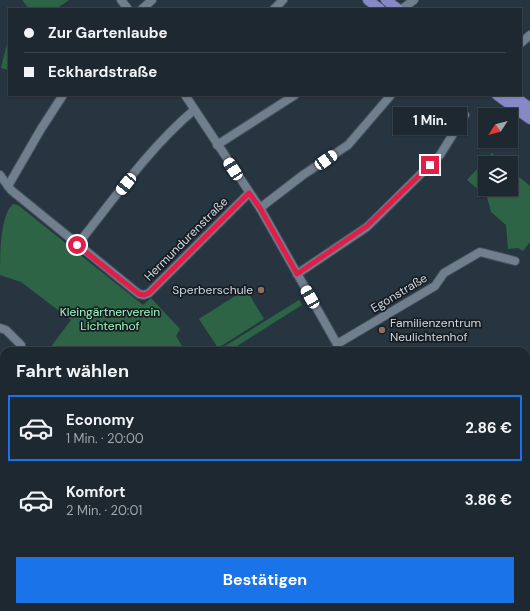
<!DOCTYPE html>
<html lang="de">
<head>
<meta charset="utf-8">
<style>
  body { margin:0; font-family:"DM Sans",sans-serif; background:#253039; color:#f1f3f6; height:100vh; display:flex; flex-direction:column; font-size:15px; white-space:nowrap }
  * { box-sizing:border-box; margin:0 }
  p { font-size:13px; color:#a0a6ab }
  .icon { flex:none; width:22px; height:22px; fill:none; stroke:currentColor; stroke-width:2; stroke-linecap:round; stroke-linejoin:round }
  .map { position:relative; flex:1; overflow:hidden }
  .drawer { position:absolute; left:0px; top:347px; width:530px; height:264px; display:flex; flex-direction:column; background:#1d2831; border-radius:12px 12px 0 0; box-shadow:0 1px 3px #0004,0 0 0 1px #3b444d }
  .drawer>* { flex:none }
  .guide { position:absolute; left:8px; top:8px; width:514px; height:88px; border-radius:0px; box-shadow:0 1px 3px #0004,0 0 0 1px #3b444d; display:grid; align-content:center; height:88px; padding:0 16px; background:#1d2831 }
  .needle { width:26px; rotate:234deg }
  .controls { position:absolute; left:478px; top:108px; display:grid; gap:8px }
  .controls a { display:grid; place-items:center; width:40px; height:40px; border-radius:0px; background:#1d2831; box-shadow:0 1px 3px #0004,0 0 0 1px #3b444d; font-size:20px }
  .end { position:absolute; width:18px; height:18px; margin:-9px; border:5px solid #e11d48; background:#fff; box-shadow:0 0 0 2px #fff }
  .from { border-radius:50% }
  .bubble { position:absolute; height:28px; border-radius:0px; background:#1d2831; box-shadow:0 1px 3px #0004,0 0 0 1px #3b444d; font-size:13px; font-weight:700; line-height:28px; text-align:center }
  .car { position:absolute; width:12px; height:24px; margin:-12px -6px; border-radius:5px; box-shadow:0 0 3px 1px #0007; background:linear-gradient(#fff 24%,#345 0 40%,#fff 0 76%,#345 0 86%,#fff 0) }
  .guide b { display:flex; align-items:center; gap:14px; height:38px; font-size:15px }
  .guide b+b { border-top:1px solid #3b444d }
  .guide i { width:10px; height:10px; background:#f1f3f6 }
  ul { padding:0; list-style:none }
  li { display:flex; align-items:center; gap:12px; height:66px; margin:0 8px 6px; padding:0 8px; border:2px solid transparent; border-radius:0px }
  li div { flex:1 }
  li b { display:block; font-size:15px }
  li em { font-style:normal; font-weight:700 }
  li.active { border-color:#1a73e8 }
  li>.icon { width:36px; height:36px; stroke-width:1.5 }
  h2 { padding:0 16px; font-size:18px; line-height:48px }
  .primary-button { display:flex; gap:8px; margin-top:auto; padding:8px 16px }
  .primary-button a { flex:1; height:46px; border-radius:0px; background:#1a73e8; color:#fff; font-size:16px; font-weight:700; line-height:46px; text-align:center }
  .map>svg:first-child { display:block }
</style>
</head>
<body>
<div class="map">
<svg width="530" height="611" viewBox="0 0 530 611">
  <rect width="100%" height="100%" fill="#273541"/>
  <g fill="#2e6446">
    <path d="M 22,0 L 69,0 L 56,9 L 29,9 Z"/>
    <path d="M 7,44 L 9,45 L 9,70 L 1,68 Z"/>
    <path d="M 492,153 L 503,163 L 485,163 L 485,189 L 511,189 L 511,170 L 530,186 L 530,242 L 523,251 L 518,248 L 508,249 L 506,225 L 491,212 L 487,197 L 467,180 Z"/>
    <path d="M 13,204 L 18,205 L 143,305 L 151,298 L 180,329 L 176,336 L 185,351 L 53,351 L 50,348 L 71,320 L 21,282 L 0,275 C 0,257 0,215 13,204 Z"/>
    <path d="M 246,289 L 264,319 L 218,348 L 199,319 Z"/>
    <path d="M 299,300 L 302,305 L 229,351 L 217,351 Z"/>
    <path d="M 4,412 L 4,498 L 0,498 L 0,416 Z"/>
  </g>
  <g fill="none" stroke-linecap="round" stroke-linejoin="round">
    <g stroke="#46515c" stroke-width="10">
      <g id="street">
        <path d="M 121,0 L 128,9"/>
        <path d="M 142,9 L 152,0"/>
        <path d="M 274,9 L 283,0"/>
        <path d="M 402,9 L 414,0"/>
        <path d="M 521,43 L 530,35"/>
        <path d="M 185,95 L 260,208 L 337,344 L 435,286 L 444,273 L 480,252 L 515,261"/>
        <path d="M 217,145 L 295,95"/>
        <path d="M 0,175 L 11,190 L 139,294 L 144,295 L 149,293 L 249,193"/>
        <path d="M 8,186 L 41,129 L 63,95"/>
        <path d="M 260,208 L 303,175 L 348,145 L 391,95"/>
        <path d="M 77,245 C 114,199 149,148 194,110"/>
        <path d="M 297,274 L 367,227 L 440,155 L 465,115"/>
        <path d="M 0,328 L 6,330 L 21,345"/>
        <path d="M 526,373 L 530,370"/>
        <path d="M 511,607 L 514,611"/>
      </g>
    </g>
    <g stroke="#46515c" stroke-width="12">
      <g id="secondary">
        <path d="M 526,489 L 530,487"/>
        <path d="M 526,502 L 530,500"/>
        <path d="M 341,611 L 346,607"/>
        <path d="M 357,611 L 362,607"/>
      </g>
    </g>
    <g stroke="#46515c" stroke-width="12">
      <g id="primary">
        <path d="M 368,0 L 380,9"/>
        <path d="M 386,0 L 398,9"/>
        <path d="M 497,95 L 530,119"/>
        <path d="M 512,95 L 530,108"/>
      </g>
    </g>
    <use href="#street" stroke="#707f8e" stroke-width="8"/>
    <use href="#secondary" stroke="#707f8e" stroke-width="10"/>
    <use href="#primary" stroke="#8689c5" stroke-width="10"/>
  </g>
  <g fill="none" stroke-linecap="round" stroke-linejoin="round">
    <path stroke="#e11d48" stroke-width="5" d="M 77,245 L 139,294 L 144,295 L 149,293 L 249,193 L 260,208 L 297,274 L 367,226 L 430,165"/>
  </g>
  <g fill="#8d6e63" stroke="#161c21" stroke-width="1.5">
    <circle cx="261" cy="290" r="4"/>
    <circle cx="382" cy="330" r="4"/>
  </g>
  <g text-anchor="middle" stroke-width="3.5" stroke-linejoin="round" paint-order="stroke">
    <g font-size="12" fill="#d0d8e0" stroke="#161c21">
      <text transform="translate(186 239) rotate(-45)" y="4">Hermundurenstraße</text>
      <text transform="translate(399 293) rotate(-31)" y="4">Egonstraße</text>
    </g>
    <g font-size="12" fill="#d0d8e0" stroke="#161c21" text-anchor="end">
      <text x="253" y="294">Sperberschule</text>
      <text x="390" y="327" text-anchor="start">Familienzentrum<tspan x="390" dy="14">Neulichtenhof</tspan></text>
    </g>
    <g font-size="12" fill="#9efbc4" stroke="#161c21">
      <text x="110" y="316">Kleingärtnerverein<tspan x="110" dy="14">Lichtenhof</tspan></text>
    </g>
  </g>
</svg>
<div class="controls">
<a><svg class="needle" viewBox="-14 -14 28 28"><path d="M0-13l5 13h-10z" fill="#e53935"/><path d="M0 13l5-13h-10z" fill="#a0a6ab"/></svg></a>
<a><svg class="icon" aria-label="layers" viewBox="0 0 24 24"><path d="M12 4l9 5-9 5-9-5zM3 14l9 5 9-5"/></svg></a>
</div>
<i class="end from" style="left:77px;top:245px"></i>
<i class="end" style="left:430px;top:165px"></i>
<div class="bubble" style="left:393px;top:107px;width:74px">1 Min.</div>
<i class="car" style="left:326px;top:160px;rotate:55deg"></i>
<i class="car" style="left:233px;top:169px;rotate:327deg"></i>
<i class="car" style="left:126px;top:184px;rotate:219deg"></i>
<i class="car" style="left:310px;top:297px;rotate:330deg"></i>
<div class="guide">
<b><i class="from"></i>Zur Gartenlaube</b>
<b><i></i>Eckhardstraße</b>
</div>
<section class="drawer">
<h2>Fahrt wählen</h2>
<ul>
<li class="active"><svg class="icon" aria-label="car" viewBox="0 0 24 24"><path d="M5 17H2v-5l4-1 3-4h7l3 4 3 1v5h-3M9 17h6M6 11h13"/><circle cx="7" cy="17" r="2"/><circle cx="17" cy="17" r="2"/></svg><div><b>Economy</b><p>1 Min. · 20:00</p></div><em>2.86 €</em></li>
<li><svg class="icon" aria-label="car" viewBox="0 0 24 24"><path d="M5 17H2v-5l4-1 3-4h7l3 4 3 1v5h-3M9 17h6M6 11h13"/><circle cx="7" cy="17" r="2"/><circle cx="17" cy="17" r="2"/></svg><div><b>Komfort</b><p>2 Min. · 20:01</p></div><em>3.86 €</em></li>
</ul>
<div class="primary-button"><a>Bestätigen</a></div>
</section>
</div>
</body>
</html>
